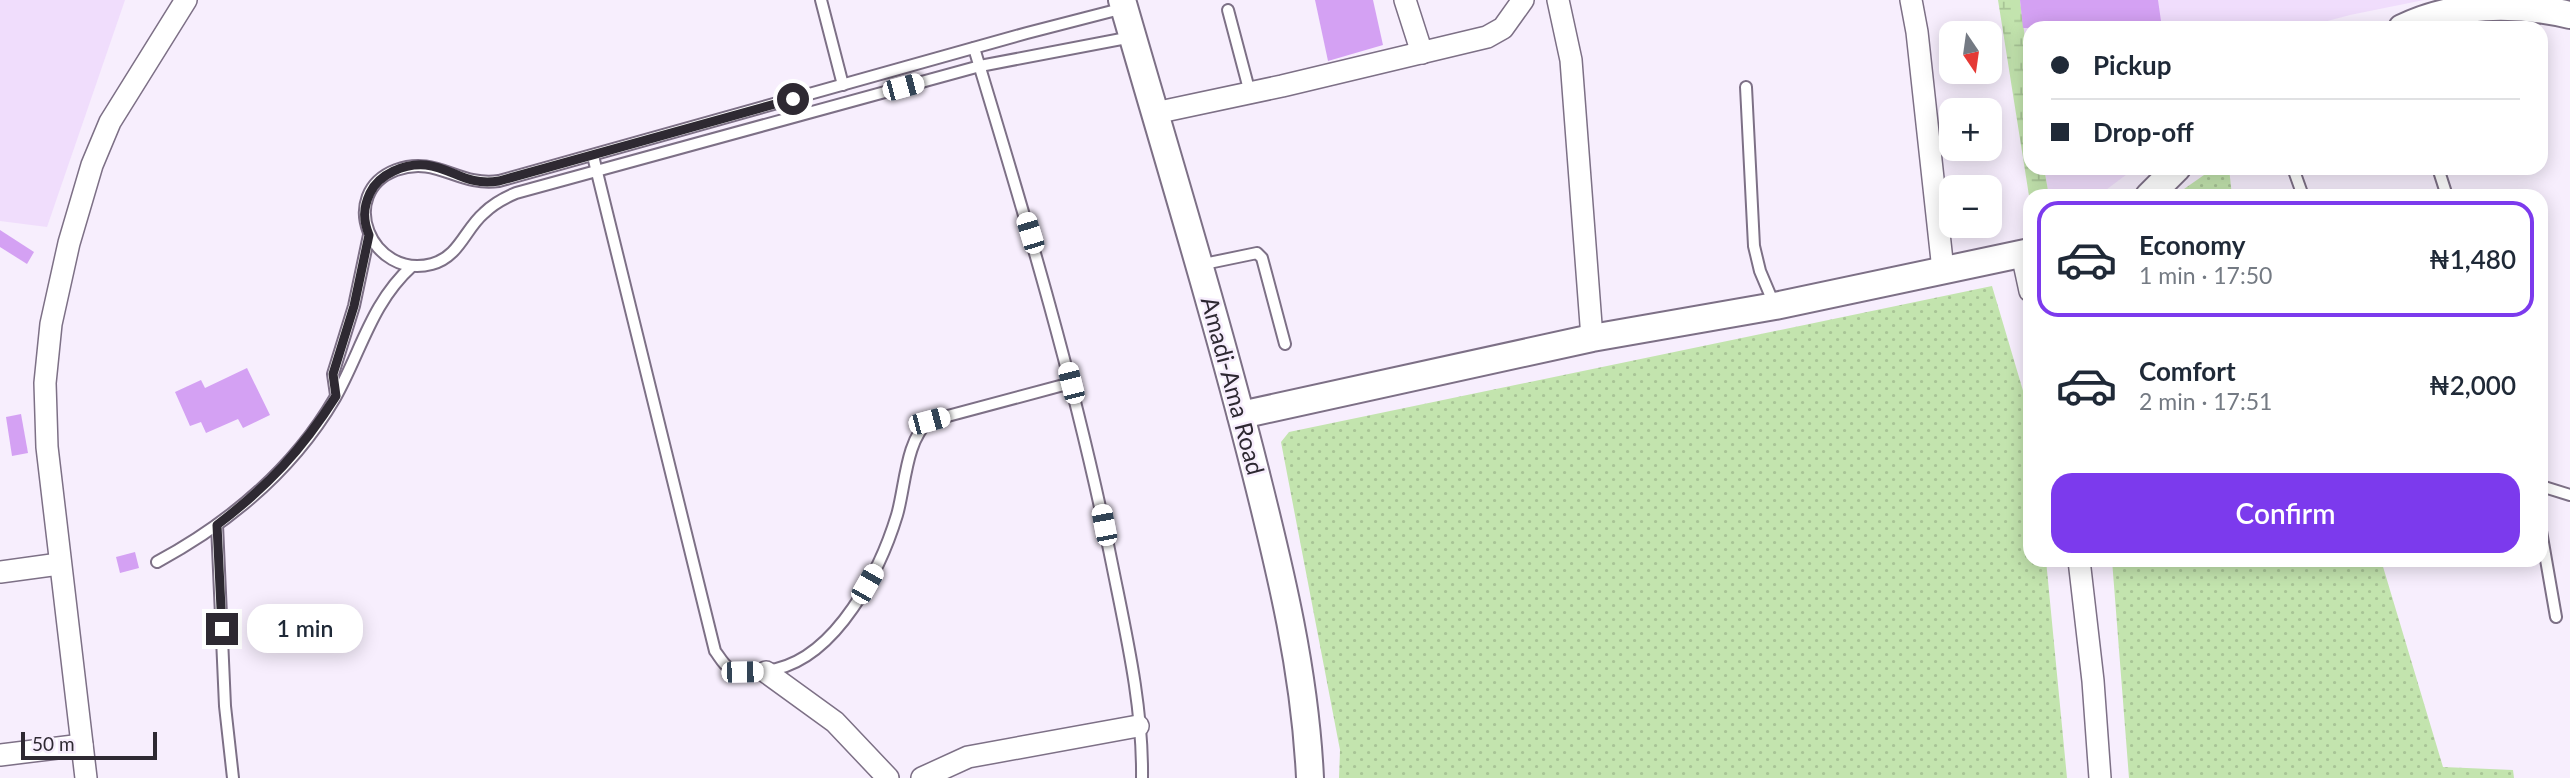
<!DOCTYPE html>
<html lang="en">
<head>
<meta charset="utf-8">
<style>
  body { margin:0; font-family:Lato,sans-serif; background:#f6f6f7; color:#1f2937; height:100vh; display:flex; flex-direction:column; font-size:26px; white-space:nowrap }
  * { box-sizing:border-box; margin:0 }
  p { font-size:23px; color:#747a83 }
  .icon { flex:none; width:38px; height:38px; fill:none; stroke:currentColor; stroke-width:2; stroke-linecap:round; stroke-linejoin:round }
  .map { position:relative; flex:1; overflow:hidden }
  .side { position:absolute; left:2023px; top:189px; width:525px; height:378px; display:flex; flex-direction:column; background:#fff; border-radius:21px; box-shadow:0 4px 18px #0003 }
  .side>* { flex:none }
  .banner { position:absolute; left:2023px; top:21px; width:525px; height:154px; border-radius:21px; box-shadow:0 4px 18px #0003; display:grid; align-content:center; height:154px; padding:0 28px; background:#fff }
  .needle { width:46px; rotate:167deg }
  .fabs { position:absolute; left:1939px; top:21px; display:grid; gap:14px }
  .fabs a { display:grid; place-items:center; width:63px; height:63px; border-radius:14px; background:#fff; box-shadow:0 4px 18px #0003; font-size:35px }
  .scale { position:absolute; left:21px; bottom:18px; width:136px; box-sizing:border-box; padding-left:7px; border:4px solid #2e2932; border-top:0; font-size:19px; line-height:24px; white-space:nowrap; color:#2e2932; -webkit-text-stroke:5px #f7eefd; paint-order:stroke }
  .end { position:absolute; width:32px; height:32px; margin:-16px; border:9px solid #2e2932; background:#fff; box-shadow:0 0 0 4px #fff }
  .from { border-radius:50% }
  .bubble { position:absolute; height:49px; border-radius:21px; background:#fff; box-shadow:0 4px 18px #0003; font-size:23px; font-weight:600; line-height:49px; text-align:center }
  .car { position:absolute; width:21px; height:42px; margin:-21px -10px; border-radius:9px; box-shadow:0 0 5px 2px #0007; background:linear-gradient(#fff 24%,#345 0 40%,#fff 0 76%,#345 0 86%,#fff 0) }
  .banner b { display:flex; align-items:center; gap:24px; height:66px; font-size:26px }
  .banner b+b { border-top:2px solid #e0e1e3 }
  .banner i { width:18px; height:18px; background:#1f2937 }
  ul { padding:12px 0 0; list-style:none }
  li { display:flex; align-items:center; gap:21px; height:116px; margin:0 14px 10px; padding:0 14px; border:4px solid transparent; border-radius:21px }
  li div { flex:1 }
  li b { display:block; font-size:26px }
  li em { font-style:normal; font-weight:600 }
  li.current { border-color:#7c3aed }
  li>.icon { width:63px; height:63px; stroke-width:1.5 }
  .cta { display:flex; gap:14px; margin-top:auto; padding:14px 28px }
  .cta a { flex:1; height:80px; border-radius:21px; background:#7c3aed; color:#fff; font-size:28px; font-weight:600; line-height:80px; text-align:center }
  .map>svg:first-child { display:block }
</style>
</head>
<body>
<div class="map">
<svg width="2570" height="778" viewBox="0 0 2570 778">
  <defs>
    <pattern id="grass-dots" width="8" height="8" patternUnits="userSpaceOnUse" patternTransform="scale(1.75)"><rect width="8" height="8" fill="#c3e4ae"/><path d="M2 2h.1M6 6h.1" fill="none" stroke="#a8c496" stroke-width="1.8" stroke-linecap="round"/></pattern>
    <pattern id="wetland-marsh" width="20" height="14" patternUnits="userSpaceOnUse" patternTransform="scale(1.75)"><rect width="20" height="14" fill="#c3e4ae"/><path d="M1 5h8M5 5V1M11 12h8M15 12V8" fill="none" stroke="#a8c496"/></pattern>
  </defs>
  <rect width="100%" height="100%" fill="#f7eefd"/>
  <g fill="#f0ddfc">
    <path d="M 0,0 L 125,0 L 47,227 L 0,221 Z"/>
    <path d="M 2020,0 L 2424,0 L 2350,15 L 2301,28 L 2030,28 L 2030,76 Z"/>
    <path d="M 2044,168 L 2135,168 L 2098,196 L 2049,196 Z"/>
  </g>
  <g fill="url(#grass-dots)">
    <path d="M 2214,168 L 2229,168 L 2232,196 L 2174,196 Z"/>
    <path d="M 1992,286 L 2029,411 L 2030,560 L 2046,560 L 2067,778 L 1339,778 L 1340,750 L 1281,442 L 1289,432 Z"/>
    <path d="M 2112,560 L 2381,560 L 2443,767 L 2513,770 L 2514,778 L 2129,778 Z"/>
  </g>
  <path fill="url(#wetland-marsh)" d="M 1998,0 L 2020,0 L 2030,76 L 2030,168 L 2044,168 L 2049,196 L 2030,196 L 2030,202 Z"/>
  <g fill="#d4a1f3">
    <path d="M 1315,0 L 1373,0 L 1383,45 L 1328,61 Z"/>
    <path d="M 2020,0 L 2158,0 L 2162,28 L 2023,28 Z"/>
    <path d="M 0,230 L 34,252 L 27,264 L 0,247 Z"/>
    <path d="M 247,368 L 270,415 L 243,428 L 238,419 L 206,433 L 201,422 L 190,426 L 175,392 L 201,380 L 205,388 Z"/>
    <path d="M 21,414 L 28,453 L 12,456 L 6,417 Z"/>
    <path d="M 135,552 L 139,568 L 120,573 L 116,557 Z"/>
  </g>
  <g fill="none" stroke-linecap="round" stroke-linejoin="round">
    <g stroke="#7d7086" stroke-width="14">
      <g id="service">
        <path d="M 821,0 L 843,85"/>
        <path d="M 1124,8 L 1027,33 L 499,181 C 458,187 437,155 396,170 C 336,193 371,280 432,264 C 459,257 465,229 484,213 C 493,204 504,198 516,193 L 980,66 L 1132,37"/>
        <path d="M 1228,10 L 1250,93"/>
        <path d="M 974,48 C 1026,219 1077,389 1112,564 C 1126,634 1143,706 1142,778"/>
        <path d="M 1746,87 L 1754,246 L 1760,271 L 1774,304"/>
        <path d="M 593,156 L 715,651 C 719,656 723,664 729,668 C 741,676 762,673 776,669 C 837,655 880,571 897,515 C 905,488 906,439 929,421 L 1071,383"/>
        <path d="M 2293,168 L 2303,196"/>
        <path d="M 2438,168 L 2447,196"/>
        <path d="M 1199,265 L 1257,253 L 1262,258 L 1285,344"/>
        <path d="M 336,395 L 333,374 L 354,306 L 369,235"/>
        <path d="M 2541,486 L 2570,495"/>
        <path d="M 217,525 L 225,706 L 233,778"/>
        <path d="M 2541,531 L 2556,617"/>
        <path d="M 157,562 C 229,523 293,470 335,398 C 361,352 371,303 412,266"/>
      </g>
    </g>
    <g stroke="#7d7086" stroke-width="24">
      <g id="minor">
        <path d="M 1405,0 L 1422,53"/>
        <path d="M 1558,0 L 1571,60 L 1592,338"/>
        <path d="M 1911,0 L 1917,32 L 1943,270"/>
        <path d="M 1155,113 L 1282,86 L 1487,37 L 1503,28 L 1523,0"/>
        <path d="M 2022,254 L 2030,291"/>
        <path d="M 2079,560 L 2093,681 L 2100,778"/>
        <path d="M 0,572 L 59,564"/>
        <path d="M 766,672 L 835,722 L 888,778"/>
        <path d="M 0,755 L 82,745"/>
        <path d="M 86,778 L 47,447 L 45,383 L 51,324 L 69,243 L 92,165 L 110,122 L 186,0"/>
        <path d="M 922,778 L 968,757 L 1138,726"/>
      </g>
    </g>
    <g stroke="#7d7086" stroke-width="30">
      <g id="tertiary">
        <path d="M 1122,0 C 1167,156 1215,312 1255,470 C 1281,573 1305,672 1310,778"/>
        <path d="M 2402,28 C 2454,3 2514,2 2570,15"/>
        <path d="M 2149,196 L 2177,168"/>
        <path d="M 1241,415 L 1592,338 L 1775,306 L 2030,252"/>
      </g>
    </g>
    <use href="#service" stroke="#fff" stroke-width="10"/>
    <use href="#minor" stroke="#fff" stroke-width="21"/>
    <use href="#tertiary" stroke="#fff" stroke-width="26"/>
  </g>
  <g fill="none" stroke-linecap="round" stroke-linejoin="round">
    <path stroke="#2e2932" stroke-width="9" d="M 222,629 L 217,525 C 268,486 301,451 336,396 L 333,374 L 354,306 L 369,235 C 363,220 363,208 370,193 C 379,174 405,163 426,165 C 455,169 465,186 499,181 L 793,99"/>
  </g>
  <g text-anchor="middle" stroke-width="5" stroke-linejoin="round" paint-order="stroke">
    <g font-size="24" fill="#2e2932" stroke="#f7eefd">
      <text transform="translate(1232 386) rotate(75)" y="8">Amadi-Ama Road</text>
    </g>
  </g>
</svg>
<div class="fabs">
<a><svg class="needle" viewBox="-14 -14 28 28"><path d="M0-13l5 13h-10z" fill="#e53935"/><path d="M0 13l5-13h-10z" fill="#747a83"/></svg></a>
<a>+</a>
<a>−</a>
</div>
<div class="scale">50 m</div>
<i class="end from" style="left:793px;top:99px"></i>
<i class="end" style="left:222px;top:629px"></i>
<div class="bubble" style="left:247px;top:604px;width:116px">1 min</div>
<i class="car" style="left:903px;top:87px;rotate:75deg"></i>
<i class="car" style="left:1030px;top:233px;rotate:343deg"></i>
<i class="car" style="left:1071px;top:383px;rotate:346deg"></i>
<i class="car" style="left:929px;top:421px;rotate:75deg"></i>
<i class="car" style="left:1104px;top:525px;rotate:349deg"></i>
<i class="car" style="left:867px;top:584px;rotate:30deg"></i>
<i class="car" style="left:742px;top:672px;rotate:89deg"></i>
<div class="banner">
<b><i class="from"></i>Pickup</b>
<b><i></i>Drop-off</b>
</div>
<section class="side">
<ul>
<li class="current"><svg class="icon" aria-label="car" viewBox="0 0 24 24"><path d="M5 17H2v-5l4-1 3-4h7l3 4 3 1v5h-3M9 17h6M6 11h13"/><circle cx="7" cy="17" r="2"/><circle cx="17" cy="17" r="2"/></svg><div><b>Economy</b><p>1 min · 17:50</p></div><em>₦1,480</em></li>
<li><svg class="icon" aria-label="car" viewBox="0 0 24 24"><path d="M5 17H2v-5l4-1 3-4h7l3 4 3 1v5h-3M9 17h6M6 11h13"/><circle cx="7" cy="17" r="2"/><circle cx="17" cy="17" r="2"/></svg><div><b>Comfort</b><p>2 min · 17:51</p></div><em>₦2,000</em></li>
</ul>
<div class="cta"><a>Confirm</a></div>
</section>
</div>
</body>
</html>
